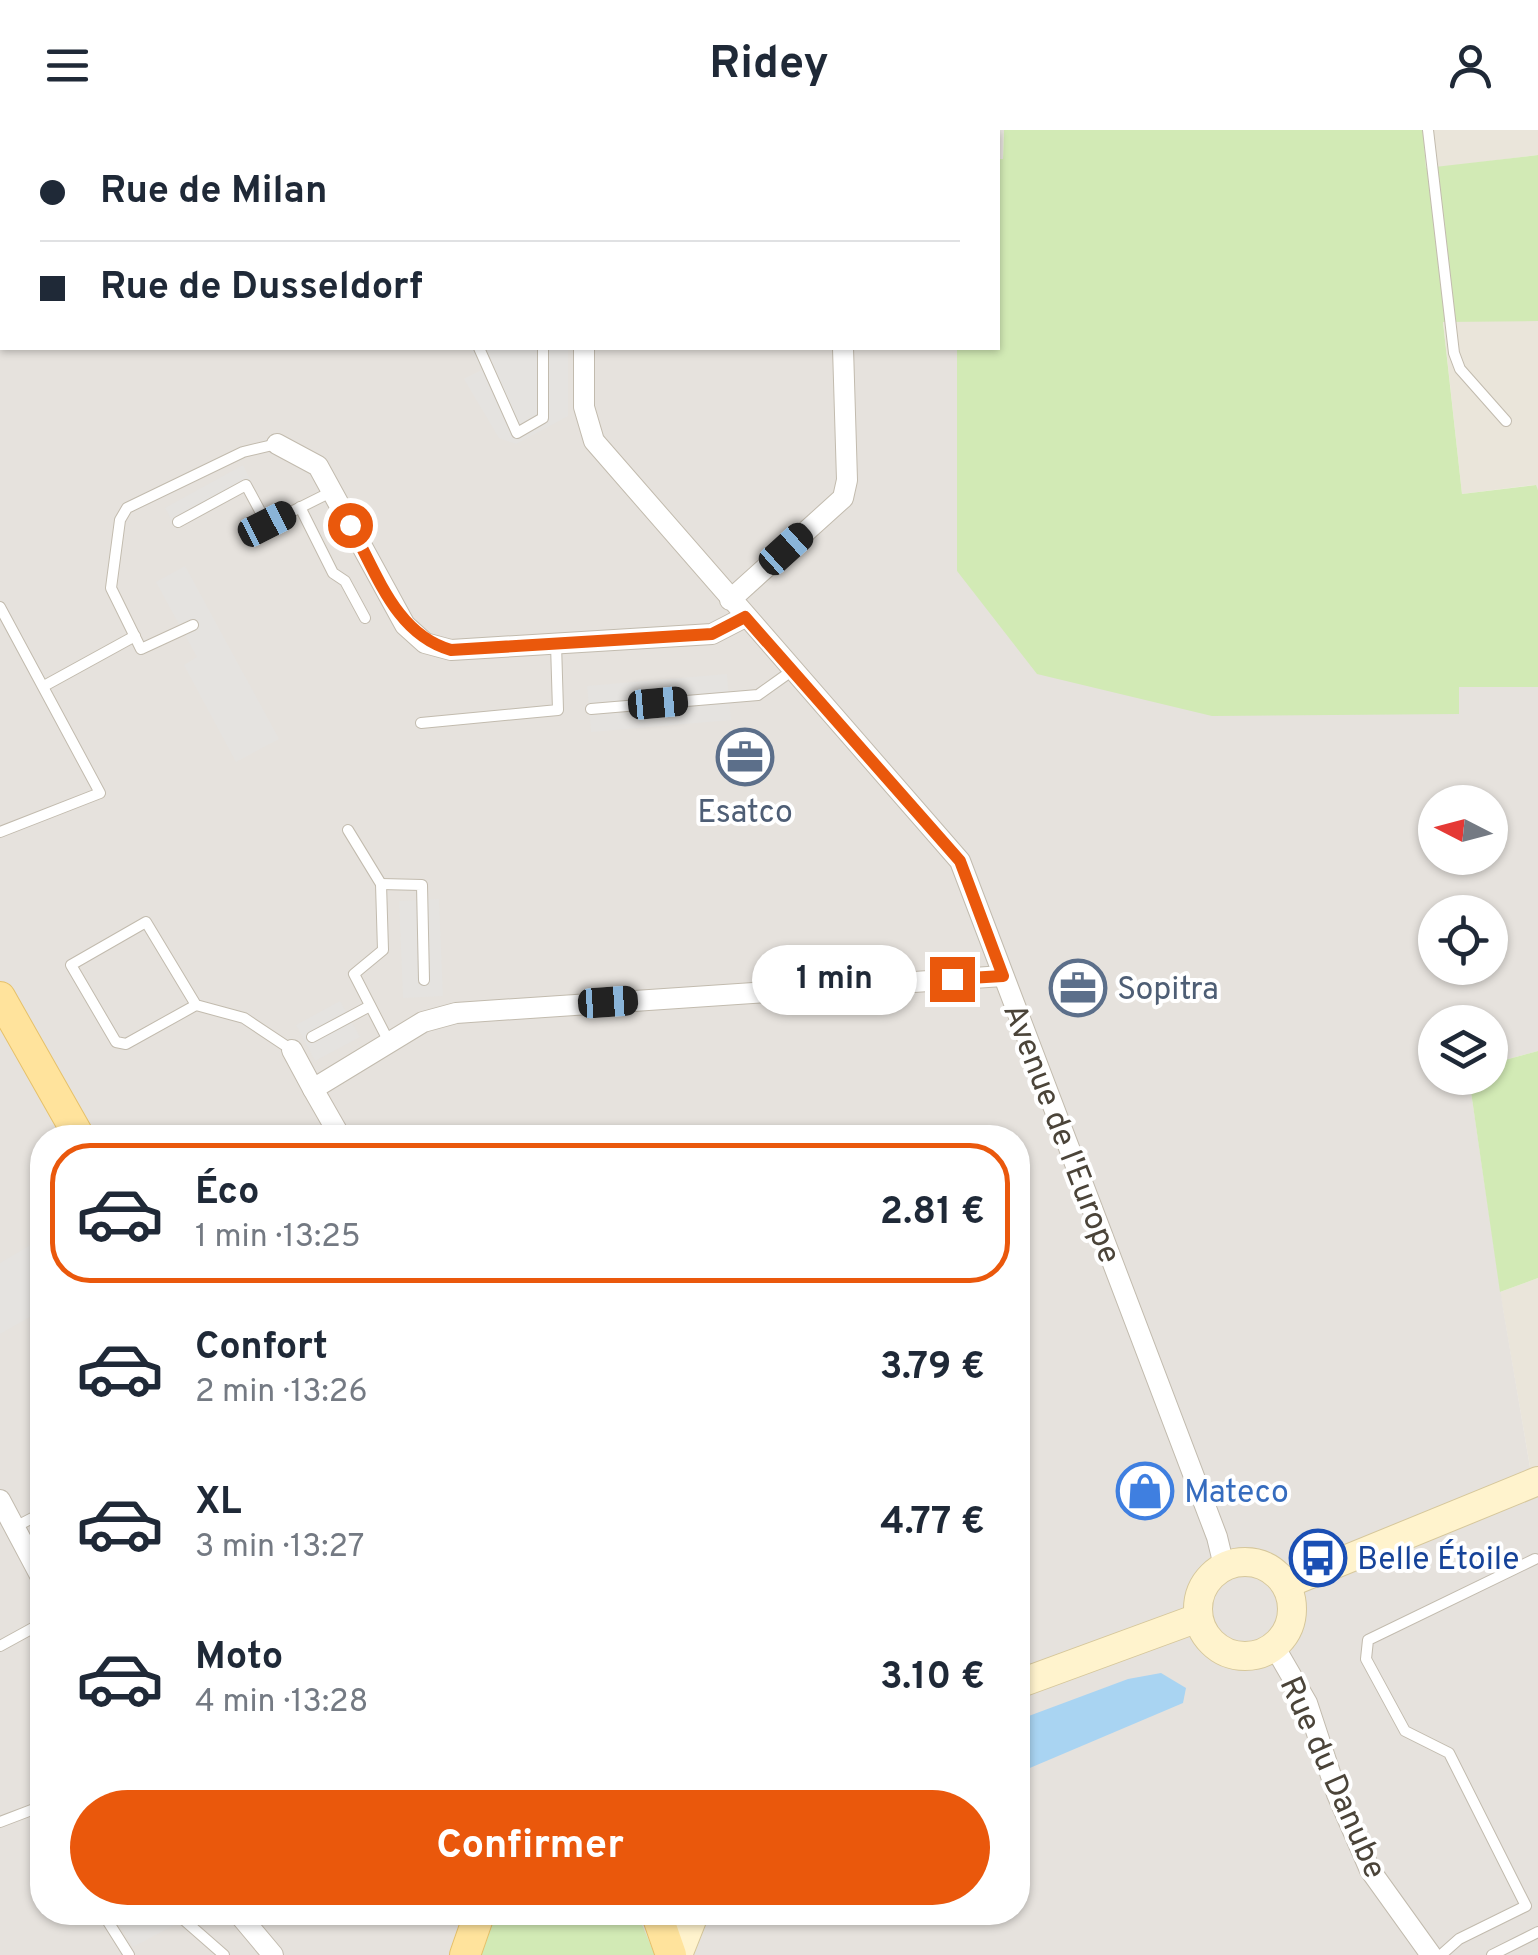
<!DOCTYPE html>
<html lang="fr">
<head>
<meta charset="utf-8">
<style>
  body { margin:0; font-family:Overpass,sans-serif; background:#f6f6f7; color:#1f2937; height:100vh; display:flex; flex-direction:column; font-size:38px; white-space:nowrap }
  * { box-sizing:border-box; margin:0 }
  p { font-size:32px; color:#747a83 }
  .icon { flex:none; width:55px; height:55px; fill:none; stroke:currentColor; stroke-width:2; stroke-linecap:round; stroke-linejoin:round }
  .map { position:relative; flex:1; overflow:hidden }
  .panel { position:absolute; left:30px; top:995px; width:1000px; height:800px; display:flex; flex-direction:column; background:#fff; border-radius:40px; box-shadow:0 2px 8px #0004 }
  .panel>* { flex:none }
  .hud { position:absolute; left:0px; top:0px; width:1000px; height:220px; box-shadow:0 2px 8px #0004; display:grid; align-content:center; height:220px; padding:0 40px; background:#fff }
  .needle { width:65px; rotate:276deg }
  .buttons { position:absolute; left:1418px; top:655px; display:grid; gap:20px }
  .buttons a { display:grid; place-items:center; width:90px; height:90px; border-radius:50%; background:#fff; box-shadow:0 2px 8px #0004; font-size:50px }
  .end { position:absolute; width:45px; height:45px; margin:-22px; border:12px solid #ea580c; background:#fff; box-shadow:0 0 0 5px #fff }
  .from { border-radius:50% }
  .bubble { position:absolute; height:70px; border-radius:35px; background:#fff; box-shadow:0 2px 8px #0004; font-size:32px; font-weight:700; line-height:70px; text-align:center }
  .car { position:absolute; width:30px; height:60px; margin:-30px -15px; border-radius:12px; box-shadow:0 0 8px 2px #0007; background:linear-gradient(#222 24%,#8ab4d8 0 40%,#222 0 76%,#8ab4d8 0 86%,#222 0) }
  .hud b { display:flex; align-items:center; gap:35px; height:95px; font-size:38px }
  .hud b+b { border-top:2px solid #e0e1e3 }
  .hud i { width:25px; height:25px; background:#1f2937 }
  ul { padding:18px 0 0; list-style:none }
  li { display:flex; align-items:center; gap:30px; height:140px; margin:0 20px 15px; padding:0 20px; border:5px solid transparent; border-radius:40px }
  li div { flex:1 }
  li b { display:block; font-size:38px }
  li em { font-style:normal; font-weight:700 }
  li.on { border-color:#ea580c }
  li>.icon { width:90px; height:90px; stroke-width:1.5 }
  .action { display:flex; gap:20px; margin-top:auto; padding:20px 40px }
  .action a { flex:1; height:115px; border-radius:60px; background:#ea580c; color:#fff; font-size:40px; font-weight:700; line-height:115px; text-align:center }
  header { display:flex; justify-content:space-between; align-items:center; height:130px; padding:0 40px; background:#fff; font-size:45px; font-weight:700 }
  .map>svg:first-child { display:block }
</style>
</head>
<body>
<header><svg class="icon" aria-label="menu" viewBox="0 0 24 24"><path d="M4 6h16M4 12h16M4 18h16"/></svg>Ridey<svg class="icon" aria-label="person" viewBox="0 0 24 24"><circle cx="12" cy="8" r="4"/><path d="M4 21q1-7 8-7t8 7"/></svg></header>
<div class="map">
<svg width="1538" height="1825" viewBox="0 0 1538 1825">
  <rect width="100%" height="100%" fill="#f6f3ec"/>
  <g fill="#eae5da">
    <path d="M 0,0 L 566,0 L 2,2 L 0,83 Z"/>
    <path d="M 1423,0 L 1538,0 L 1538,25 L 1426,39 Z"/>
    <path d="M 1443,191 L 1538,191 L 1538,360 L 1535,355 L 1462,364 Z"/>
    <path d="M 1538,1148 L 1538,1361 L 1532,1349 L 1500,1162 Z"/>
  </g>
  <g fill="#e6e2dd" fill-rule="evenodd">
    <path d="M 566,0 L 1004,0 L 1003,29 L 998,29 L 998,2 L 556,2 Z"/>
    <path d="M 0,163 L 2,218 L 957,218 L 957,441 L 1459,583 L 1458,557 L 1538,557 L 1538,921 L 1490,934 L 1490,892 L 1435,892 L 1435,948 L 1469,948 L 1503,1178 L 1532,1349 L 1538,1361 L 1538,1825 L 0,1825 ZM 1435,672 L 1490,672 L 1490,728 L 1435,728 ZM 1435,782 L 1490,782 L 1490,838 L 1435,838 ZM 42,1008 L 1018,1008 L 1018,1782 L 42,1782 Z"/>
  </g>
  <g fill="#d2eab5">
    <path d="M 1004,0 L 1423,0 L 1426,38 L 1538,25 L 1538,191 L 1443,192 L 1462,364 L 1536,355 L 1538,360 L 1538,557 L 1459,557 L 1459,584 L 1212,586 L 1037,544 L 957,441 L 957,218 L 998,218 L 998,29 L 1003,29 Z"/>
    <path d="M 1538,921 L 1538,1148 L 1500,1162 L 1469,948 L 1490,948 L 1490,934 Z"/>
    <path d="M 496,1782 L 637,1783 L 655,1825 L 479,1825 L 485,1800 Z"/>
  </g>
  <g fill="#e5e3e0">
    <path d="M 470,218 L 568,218 L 568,286 L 516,314 L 499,308 L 464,249 L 482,240 Z"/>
    <path d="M 243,335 L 254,357 L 176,399 L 165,378 Z"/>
    <path d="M 185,436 L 279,609 L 236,632 L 184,535 L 197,527 L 156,452 Z"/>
    <path d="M 727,544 L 731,590 L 591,602 L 587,556 Z"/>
    <path d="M 439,769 L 443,866 L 403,868 L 399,771 Z"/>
    <path d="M 340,871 L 360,907 L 315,931 L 296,895 Z"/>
    <path d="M 34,1113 L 42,1128 L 42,1180 L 0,1204 L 0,1133 Z"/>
    <path d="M 112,1783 L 197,1783 L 133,1817 Z"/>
  </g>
  <path fill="#a9d4f2" d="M 1161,1543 L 1186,1558 L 1183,1573 L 1018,1643 L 1018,1590 L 1128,1549 Z"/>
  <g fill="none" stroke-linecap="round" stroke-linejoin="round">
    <g stroke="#c2bbae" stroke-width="12">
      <g id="lane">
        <path d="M 1428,0 L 1454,223 L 1460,239 L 1506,291"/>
        <path d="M 479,218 L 517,303 L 543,288 L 543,218"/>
        <path d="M 300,377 L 333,443 L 345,451 L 365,488"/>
        <path d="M 178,392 L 246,355 L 267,394 L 331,362"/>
        <path d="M 0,477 L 100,663 L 0,702"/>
        <path d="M 193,495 L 141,519 L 111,458 L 120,390 L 127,378 L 243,322 L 277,314"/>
        <path d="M 44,556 L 135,506"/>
        <path d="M 591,579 L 758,565 L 793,540"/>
        <path d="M 421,593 L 558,580 L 556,514"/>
        <path d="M 348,700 L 381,754 L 383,820 L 354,844 L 389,912"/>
        <path d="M 381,754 L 422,755 L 424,850"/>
        <path d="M 196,875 L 126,914 L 116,912 L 71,835 L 146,792 L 196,875 L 244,888 L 292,920"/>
        <path d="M 312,907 L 370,876"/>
        <path d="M 15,1397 L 42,1383"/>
        <path d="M 0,1516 L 42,1493"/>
        <path d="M 0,1692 L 42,1676"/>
        <path d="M 102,1782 L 129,1825"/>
        <path d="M 176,1783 L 224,1825"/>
        <path d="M 1441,1825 L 1459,1809 L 1526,1776 L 1449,1623 L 1405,1601 L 1366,1529 L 1368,1510 L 1535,1429"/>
        <path d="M 1492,1825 L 1538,1802"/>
      </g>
    </g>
    <g stroke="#c2bbae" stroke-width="22">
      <g id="street">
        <path d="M 582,0 L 582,2"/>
        <path d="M 584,218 L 584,277 L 594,311 L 960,731 L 1217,1407 L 1224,1436"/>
        <path d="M 277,314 L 318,336 L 405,495 L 425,513 L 451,520 L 712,504 L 745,487"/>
        <path d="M 730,470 L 843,368 L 847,350 L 843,218"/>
        <path d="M 292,920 L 313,959"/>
        <path d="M 341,1008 L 313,959 L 423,892 L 456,883 L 1003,846"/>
        <path d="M 0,1370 L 42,1449"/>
        <path d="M 1274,1516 L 1307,1573 L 1337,1664 L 1370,1740 L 1431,1825"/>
        <path d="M 237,1782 L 273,1825"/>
      </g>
    </g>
    <g stroke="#d6c79b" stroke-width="30">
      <g id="secondary">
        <circle cx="1245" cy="1479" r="47"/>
        <path d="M 1286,1454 L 1538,1351"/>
        <path d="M 1018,1554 L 1198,1488"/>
        <path d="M 678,1825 L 695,1782"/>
      </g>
    </g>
    <g stroke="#e6c16a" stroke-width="32">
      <g id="primary">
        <path d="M 0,867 L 80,1008"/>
        <path d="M 656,1782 L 671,1825"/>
        <path d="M 465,1825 L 480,1782"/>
      </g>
    </g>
    <use href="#lane" stroke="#fff" stroke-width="10"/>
    <use href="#street" stroke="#fff" stroke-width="20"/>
    <use href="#secondary" stroke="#fff3cd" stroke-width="28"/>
    <use href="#primary" stroke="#ffe39c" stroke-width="30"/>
  </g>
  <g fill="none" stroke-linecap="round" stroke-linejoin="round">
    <path stroke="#ea580c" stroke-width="12" d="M 350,395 C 377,443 395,504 451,520 L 712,504 L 745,487 L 960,731 L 1003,846 L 952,849"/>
  </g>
  <defs>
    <g id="office-ring" transform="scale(2.875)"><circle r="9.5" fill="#fff" stroke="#5c6f8a" stroke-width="1.5"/><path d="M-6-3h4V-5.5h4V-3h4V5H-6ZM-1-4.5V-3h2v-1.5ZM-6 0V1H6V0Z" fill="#5c6f8a"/></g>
    <g id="shop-ring" transform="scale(2.875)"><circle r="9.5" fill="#fff" stroke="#3f7fe0" stroke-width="1.5"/><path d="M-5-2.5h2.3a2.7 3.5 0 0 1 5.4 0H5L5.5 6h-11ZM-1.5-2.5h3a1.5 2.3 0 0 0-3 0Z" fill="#3f7fe0"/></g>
    <g id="bus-ring" transform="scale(2.875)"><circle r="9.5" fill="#fff" stroke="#1a4fb4" stroke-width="1.5"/><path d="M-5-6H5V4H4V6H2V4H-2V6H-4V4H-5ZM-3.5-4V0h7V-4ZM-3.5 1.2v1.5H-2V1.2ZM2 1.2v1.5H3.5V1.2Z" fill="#1a4fb4"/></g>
  </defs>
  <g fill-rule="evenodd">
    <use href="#office-ring" x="745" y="627"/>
    <use href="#office-ring" x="1078" y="858"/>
    <use href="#shop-ring" x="1145" y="1361"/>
    <use href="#bus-ring" x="1318" y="1428"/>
  </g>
  <g text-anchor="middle" stroke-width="8" stroke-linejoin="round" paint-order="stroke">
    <g font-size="32" fill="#4e5e75" stroke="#fff">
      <text x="745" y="692">Esatco</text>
      <text x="1117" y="869" text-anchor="start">Sopitra</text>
    </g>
    <g font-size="32" fill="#4b4439" stroke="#fff">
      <text transform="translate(1063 1003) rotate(69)" y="11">Avenue de l'Europe</text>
      <text transform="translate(1334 1647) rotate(66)" y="11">Rue du Danube</text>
    </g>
    <g font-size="32" fill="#366cbe" stroke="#fff" text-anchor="start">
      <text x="1184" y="1372">Mateco</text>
    </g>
    <g font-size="32" fill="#164399" stroke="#fff" text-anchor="start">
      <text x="1357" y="1439">Belle Étoile</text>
    </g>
  </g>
</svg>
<div class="buttons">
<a><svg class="needle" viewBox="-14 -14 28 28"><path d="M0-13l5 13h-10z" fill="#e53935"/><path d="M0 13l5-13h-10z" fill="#747a83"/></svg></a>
<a><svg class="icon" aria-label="locate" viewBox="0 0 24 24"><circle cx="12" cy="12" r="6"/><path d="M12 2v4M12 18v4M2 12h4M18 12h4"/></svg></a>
<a><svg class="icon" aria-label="layers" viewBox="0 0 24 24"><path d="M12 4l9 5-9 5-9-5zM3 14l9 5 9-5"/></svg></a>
</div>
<i class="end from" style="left:350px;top:395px"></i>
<i class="end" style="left:952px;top:849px"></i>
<div class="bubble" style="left:752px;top:815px;width:165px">1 min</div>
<i class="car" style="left:267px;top:394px;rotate:63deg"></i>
<i class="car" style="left:786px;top:419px;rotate:48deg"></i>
<i class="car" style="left:658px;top:573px;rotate:85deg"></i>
<i class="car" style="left:608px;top:872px;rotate:86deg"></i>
<div class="hud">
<b><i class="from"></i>Rue de Milan</b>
<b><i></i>Rue de Dusseldorf</b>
</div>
<section class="panel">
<ul>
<li class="on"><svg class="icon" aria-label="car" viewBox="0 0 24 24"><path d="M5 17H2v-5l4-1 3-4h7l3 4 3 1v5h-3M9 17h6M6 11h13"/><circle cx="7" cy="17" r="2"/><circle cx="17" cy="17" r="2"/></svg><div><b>Éco</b><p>1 min · 13:25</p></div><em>2.81 €</em></li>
<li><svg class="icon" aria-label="car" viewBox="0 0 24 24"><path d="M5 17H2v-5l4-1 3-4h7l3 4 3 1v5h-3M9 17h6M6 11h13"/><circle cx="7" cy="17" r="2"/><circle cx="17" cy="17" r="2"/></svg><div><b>Confort</b><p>2 min · 13:26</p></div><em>3.79 €</em></li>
<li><svg class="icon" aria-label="car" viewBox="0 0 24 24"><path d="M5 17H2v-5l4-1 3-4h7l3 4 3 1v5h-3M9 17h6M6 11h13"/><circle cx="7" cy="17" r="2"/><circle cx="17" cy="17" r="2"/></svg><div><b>XL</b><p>3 min · 13:27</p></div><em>4.77 €</em></li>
<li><svg class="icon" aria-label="car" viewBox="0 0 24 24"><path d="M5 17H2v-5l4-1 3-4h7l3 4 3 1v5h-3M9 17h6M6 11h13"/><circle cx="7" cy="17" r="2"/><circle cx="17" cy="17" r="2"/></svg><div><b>Moto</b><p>4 min · 13:28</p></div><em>3.10 €</em></li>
</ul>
<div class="action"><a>Confirmer</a></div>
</section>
</div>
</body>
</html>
